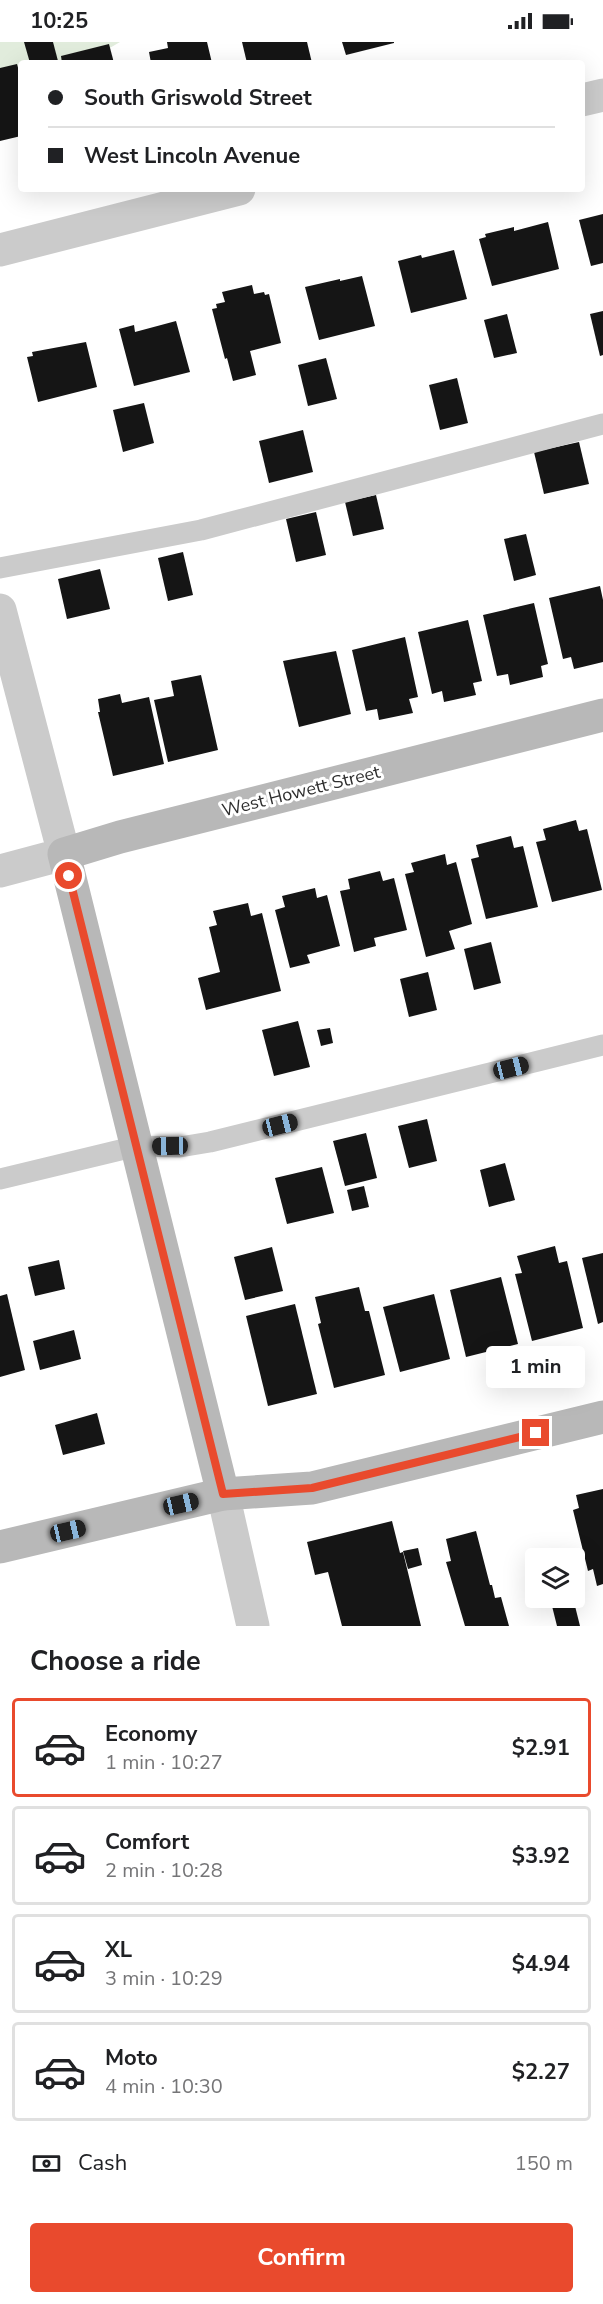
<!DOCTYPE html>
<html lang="en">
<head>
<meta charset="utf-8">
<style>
  body { margin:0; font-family:"Nunito Sans",sans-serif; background:#f2f2f2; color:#202124; height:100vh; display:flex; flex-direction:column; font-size:22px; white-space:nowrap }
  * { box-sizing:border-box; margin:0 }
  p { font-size:20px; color:#757577 }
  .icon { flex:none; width:33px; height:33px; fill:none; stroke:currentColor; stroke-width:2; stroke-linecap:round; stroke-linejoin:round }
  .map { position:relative; height:1584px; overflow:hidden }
  .sheet { display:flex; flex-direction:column; background:#fff; flex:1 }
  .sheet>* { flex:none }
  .top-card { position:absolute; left:18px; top:18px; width:567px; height:132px; border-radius:6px; box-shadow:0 6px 24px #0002; display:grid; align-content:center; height:132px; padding:0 30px; background:#fff }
  .fabs { position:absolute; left:525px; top:1506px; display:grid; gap:12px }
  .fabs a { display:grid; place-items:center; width:60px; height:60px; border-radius:6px; background:#fff; box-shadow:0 6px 24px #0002; font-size:30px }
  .end { position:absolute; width:27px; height:27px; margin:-14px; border:8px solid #e94a2d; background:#fff; box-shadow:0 0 0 3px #fff }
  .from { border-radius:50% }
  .bubble { position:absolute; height:42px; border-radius:6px; background:#fff; box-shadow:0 6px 24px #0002; font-size:20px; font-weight:700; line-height:42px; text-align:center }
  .car { position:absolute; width:18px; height:36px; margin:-18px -9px; border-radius:8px; box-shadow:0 0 4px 2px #0007; background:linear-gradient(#222 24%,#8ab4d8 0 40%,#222 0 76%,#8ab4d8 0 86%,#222 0) }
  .top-card b { display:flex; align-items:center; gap:21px; height:57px; font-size:22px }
  .top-card b+b { border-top:2px solid #e0e0e0 }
  .top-card i { width:15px; height:15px; background:#202124 }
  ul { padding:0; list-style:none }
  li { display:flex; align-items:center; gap:18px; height:99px; margin:0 12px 9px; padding:0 18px; border:3px solid #e0e0e0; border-radius:6px }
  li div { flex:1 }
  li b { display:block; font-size:22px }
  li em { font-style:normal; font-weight:700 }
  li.active { border-color:#e94a2d }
  li>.icon { width:54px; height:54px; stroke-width:1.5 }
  h2 { padding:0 30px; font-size:27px; line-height:72px }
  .pay { display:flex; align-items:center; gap:15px; height:66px; padding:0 30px; font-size:22px }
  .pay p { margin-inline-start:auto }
  .cta { display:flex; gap:12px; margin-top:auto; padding:12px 30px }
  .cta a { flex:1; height:69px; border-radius:6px; background:#e94a2d; color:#fff; font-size:24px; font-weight:700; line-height:69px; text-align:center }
  .status { display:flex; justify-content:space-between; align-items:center; height:42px; padding:0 30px; background:#fff; direction:ltr }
  .status svg { height:16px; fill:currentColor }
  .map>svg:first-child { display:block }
</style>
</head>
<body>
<div class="status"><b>10:25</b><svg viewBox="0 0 49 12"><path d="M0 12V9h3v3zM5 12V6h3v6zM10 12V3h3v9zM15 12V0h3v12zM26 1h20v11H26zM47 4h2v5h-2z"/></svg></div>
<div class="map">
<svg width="603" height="1584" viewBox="0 0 603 1584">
  <rect width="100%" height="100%" fill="#fff"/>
  <path fill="#e1ecdc" d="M 0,0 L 120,0 L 84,21 L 21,21 L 21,58 L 0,70 Z"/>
  <g fill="#151515">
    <path d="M 24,0 L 53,0 L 58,19 L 30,21 Z"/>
    <path d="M 167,0 L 207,0 L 212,21 L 151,21 L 149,10 L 168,6 Z"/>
    <path d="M 242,0 L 307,0 L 312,21 L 247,21 Z"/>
    <path d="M 342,0 L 394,0 L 394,1 L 346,13 Z"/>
    <path d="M 109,2 L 114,21 L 62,21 L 61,14 Z"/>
    <path d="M 17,22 L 21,37 L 21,94 L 0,99 L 0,26 Z"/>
    <path d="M 603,172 L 603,221 L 591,224 L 579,178 Z"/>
    <path d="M 548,180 L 559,227 L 492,244 L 479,197 L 486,195 L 485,192 L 514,185 L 514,189 Z"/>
    <path d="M 454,208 L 467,257 L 411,271 L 398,219 L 421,213 L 422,216 Z"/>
    <path d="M 362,234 L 375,284 L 319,298 L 305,245 L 340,237 L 340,239 Z"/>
    <path d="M 252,243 L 254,252 L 264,250 L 265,253 L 269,252 L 281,301 L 250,309 L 256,333 L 233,339 L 227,316 L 225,317 L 212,267 L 217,266 L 216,262 L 225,260 L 222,250 Z"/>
    <path d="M 603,269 L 603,313 L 600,314 L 590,272 Z"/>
    <path d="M 507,272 L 517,311 L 494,316 L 484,278 Z"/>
    <path d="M 176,279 L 190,330 L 134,344 L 119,287 L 134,283 L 135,290 Z"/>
    <path d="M 86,300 L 97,345 L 38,360 L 27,315 L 33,314 L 32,310 Z"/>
    <path d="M 326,316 L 337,357 L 308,364 L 298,323 Z"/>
    <path d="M 457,336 L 468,381 L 440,388 L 429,343 Z"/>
    <path d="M 144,361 L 154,401 L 123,410 L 113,368 Z"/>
    <path d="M 303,388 L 313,430 L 269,441 L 259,399 Z"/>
    <path d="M 579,400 L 589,442 L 544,452 L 534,410 Z"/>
    <path d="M 376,453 L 384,487 L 353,494 L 345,460 Z"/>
    <path d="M 316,470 L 326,513 L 296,520 L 286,477 Z"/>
    <path d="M 526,492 L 536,533 L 514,539 L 504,497 Z"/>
    <path d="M 183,510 L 193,553 L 168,559 L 158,516 Z"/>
    <path d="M 100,527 L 110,567 L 67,577 L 58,537 Z"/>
    <path d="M 600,544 L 603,558 L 603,620 L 574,627 L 571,615 L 563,617 L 549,556 Z"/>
    <path d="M 534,561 L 548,622 L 541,624 L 543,635 L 510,643 L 508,632 L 497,634 L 483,573 Z"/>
    <path d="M 468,578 L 482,639 L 473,641 L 476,653 L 444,660 L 442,649 L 432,652 L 418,590 Z"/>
    <path d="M 405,595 L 418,655 L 409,657 L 413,671 L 379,678 L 377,667 L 366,669 L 352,608 Z"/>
    <path d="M 336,609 L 351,672 L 299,685 L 283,619 Z"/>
    <path d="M 201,633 L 218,708 L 168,720 L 154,658 L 174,654 L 171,639 Z"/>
    <path d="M 120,652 L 122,661 L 149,655 L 164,722 L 113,734 L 98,670 L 100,670 L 98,657 Z"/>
    <path d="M 576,778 L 579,789 L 587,787 L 602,848 L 552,860 L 536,800 L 546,798 L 543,787 Z"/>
    <path d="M 511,794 L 514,806 L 523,804 L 538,865 L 486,877 L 471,817 L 479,815 L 476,803 Z"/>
    <path d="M 445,812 L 447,823 L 456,820 L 472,882 L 449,889 L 455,907 L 426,915 L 405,832 L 414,830 L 411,821 Z"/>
    <path d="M 380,829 L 383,839 L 394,836 L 407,888 L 374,896 L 376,904 L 354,910 L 340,849 L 350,847 L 348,837 Z"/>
    <path d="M 315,846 L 317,856 L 327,853 L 340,904 L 307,913 L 310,921 L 290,926 L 275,868 L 285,865 L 282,854 Z"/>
    <path d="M 248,861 L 251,874 L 262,871 L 281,949 L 206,968 L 198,936 L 220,930 L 209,885 L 217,883 L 213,869 Z"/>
    <path d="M 491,900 L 501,941 L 474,948 L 464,907 Z"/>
    <path d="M 428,930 L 437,968 L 409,975 L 400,937 Z"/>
    <path d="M 298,979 L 310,1025 L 274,1034 L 262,988 Z"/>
    <path d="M 330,986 L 333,1001 L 321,1004 L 317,988 Z"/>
    <path d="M 427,1077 L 437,1119 L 409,1126 L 398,1084 Z"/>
    <path d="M 366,1091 L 377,1136 L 345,1144 L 333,1099 Z"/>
    <path d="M 505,1121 L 515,1158 L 489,1165 L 480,1128 Z"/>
    <path d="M 322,1125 L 334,1171 L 287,1182 L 275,1136 Z"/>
    <path d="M 364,1144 L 369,1165 L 352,1169 L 347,1148 Z"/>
    <path d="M 555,1204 L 559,1221 L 567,1219 L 583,1286 L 532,1299 L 515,1232 L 522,1231 L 517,1214 Z"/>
    <path d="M 272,1205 L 283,1249 L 245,1258 L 234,1215 Z"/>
    <path d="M 603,1211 L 603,1280 L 598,1282 L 582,1216 Z"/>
    <path d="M 59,1218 L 65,1247 L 35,1254 L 28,1225 Z"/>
    <path d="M 501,1235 L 518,1302 L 466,1315 L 450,1248 Z"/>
    <path d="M 359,1245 L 365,1269 L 369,1269 L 385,1333 L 334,1346 L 318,1282 L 321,1281 L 315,1255 Z"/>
    <path d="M 7,1252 L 25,1328 L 0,1335 L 0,1254 Z"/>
    <path d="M 434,1252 L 450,1317 L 400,1330 L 383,1265 Z"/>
    <path d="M 295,1262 L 317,1352 L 268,1364 L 246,1274 Z"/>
    <path d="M 74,1288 L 81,1317 L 40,1328 L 33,1299 Z"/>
    <path d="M 97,1371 L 105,1402 L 63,1413 L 55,1383 Z"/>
    <path d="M 603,1447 L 603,1542 L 597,1544 L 593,1527 L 588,1529 L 573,1468 L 579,1466 L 576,1453 Z"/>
    <path d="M 392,1479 L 400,1511 L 403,1510 L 421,1584 L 342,1584 L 328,1530 L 315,1533 L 307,1500 Z"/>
    <path d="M 476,1489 L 490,1543 L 492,1543 L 495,1556 L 501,1555 L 509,1584 L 465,1584 L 446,1520 L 451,1519 L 446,1497 Z"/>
    <path d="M 418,1506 L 422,1523 L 408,1527 L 403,1509 Z"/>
    <path d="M 550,1556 L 573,1556 L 580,1584 L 557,1584 Z"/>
  </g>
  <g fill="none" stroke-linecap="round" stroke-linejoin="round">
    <g stroke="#cbcbcb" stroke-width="21">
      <path d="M 0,526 L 201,488 L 603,382"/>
      <path d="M 0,1137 L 137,1104 L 180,1105 L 210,1100 L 603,1003"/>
    </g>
    <g stroke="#cbcbcb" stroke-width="33">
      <path d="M 582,58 L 603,53"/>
      <path d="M 0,208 L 239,147"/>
      <path d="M 0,568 L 64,812 L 0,829"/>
    </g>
    <path stroke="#cbcbcb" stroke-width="33" d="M 223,1452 L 253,1584"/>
    <g stroke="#b8b8b8" stroke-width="33">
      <path d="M 223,1452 L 64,812 L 120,795 L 603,673"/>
      <path d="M 0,1505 L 223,1452 L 312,1446 L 603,1375"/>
    </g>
  </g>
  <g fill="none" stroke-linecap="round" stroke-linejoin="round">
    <path stroke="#e94a2d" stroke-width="8" d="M 69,834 L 223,1452 L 312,1446 L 536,1391"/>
  </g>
  <g text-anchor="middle" stroke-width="6" stroke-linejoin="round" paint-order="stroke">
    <g font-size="18" fill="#2e2e2e" stroke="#fff">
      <text transform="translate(301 749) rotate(-14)" y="6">West Howett Street</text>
    </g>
  </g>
</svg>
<div class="fabs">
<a><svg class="icon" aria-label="layers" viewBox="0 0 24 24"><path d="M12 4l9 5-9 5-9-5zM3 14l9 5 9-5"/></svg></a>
</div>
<i class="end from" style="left:69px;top:834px"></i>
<i class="end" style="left:536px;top:1391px"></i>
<div class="bubble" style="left:486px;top:1304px;width:99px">1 min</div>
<i class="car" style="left:511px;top:1026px;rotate:76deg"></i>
<i class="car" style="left:280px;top:1083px;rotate:76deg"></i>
<i class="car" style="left:170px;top:1104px;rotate:269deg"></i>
<i class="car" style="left:181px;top:1462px;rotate:77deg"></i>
<i class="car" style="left:68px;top:1489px;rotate:77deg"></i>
<div class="top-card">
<b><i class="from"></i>South Griswold Street</b>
<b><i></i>West Lincoln Avenue</b>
</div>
</div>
<section class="sheet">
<h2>Choose a ride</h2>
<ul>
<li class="active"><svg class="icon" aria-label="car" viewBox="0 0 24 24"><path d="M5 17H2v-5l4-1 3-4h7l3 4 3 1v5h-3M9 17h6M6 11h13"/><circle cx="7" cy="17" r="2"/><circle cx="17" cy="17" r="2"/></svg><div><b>Economy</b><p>1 min · 10:27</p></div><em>$2.91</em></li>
<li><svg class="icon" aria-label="car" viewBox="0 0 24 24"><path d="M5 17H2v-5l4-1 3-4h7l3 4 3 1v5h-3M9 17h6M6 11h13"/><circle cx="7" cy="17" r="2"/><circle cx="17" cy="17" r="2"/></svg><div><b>Comfort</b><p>2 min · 10:28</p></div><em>$3.92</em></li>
<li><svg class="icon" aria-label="car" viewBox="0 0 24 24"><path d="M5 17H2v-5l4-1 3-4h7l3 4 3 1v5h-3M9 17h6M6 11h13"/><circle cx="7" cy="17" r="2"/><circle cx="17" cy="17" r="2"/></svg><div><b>XL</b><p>3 min · 10:29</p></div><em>$4.94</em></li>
<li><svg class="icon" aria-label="car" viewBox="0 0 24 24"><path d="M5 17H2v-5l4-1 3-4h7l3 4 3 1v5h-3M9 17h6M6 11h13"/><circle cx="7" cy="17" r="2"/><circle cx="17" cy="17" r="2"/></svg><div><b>Moto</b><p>4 min · 10:30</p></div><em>$2.27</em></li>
</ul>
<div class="pay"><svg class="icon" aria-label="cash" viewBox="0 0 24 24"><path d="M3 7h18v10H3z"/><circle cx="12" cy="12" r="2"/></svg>Cash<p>150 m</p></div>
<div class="cta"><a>Confirm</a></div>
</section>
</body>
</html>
